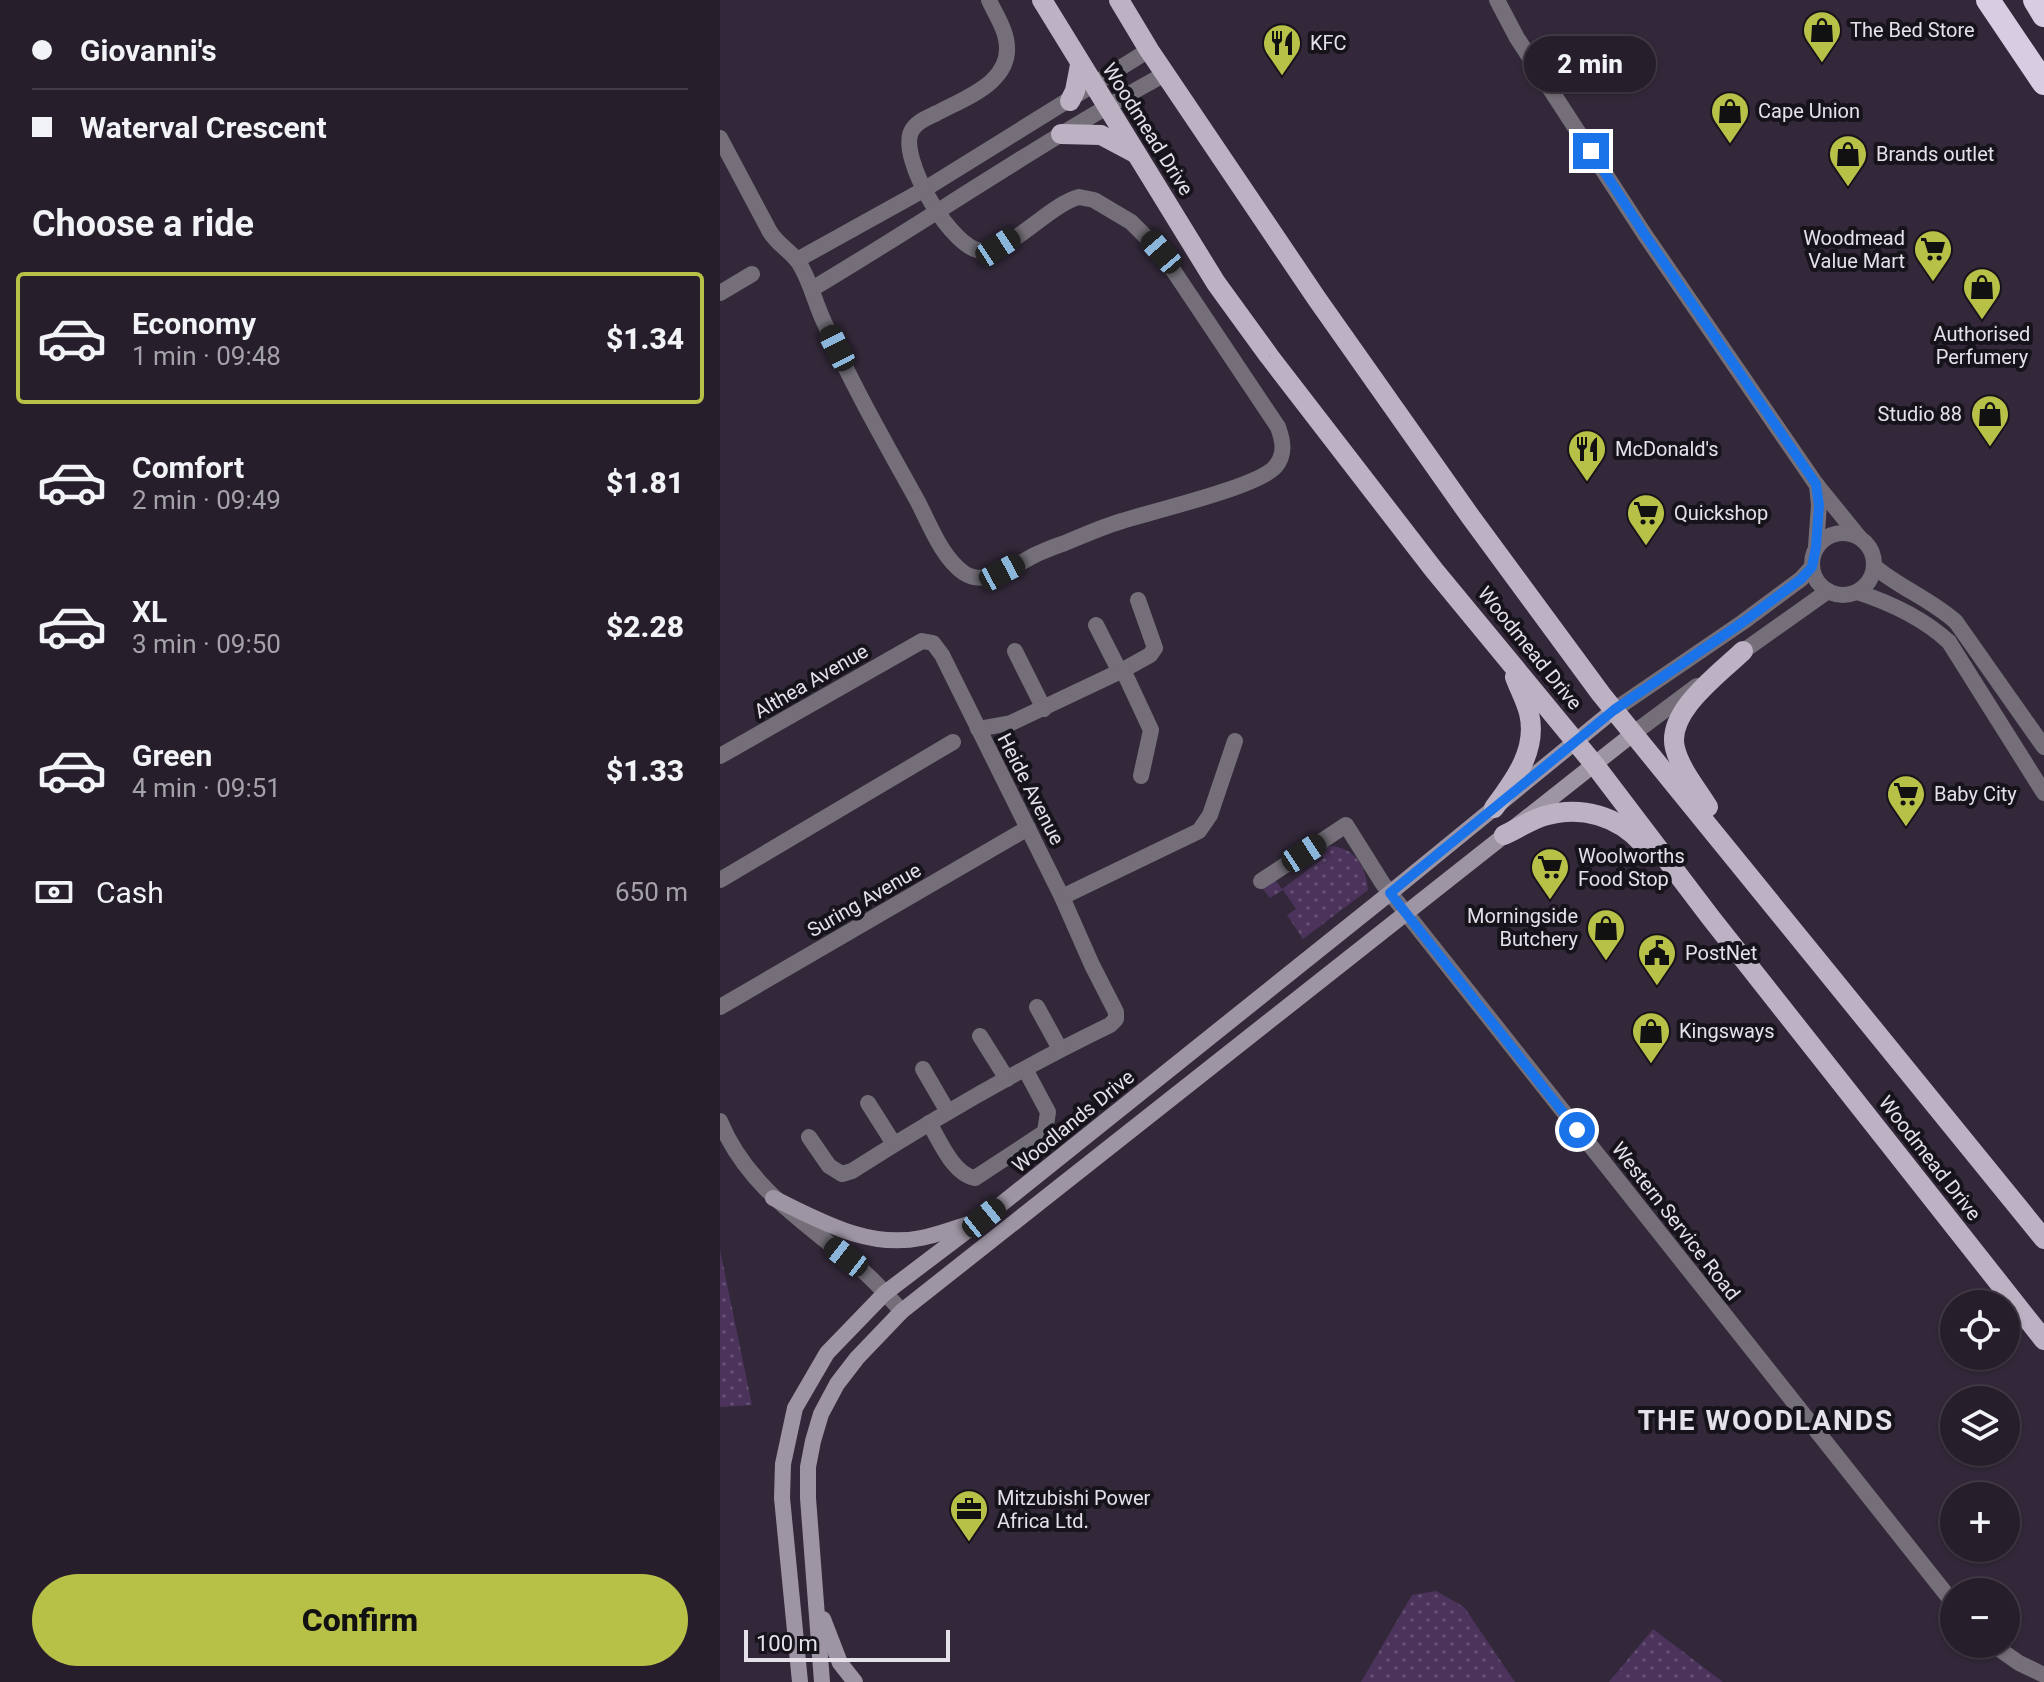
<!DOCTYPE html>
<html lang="en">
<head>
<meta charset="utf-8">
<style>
  body { margin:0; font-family:Roboto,sans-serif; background:#322b37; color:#f1f3f6; height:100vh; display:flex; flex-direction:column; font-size:30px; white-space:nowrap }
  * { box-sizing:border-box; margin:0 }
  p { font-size:26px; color:#a4a2a9 }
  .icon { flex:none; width:44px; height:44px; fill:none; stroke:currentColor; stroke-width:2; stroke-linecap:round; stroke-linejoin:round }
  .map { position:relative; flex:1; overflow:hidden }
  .side { display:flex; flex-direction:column; background:#261e2b; width:720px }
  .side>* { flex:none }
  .banner { display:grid; align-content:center; height:176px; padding:0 32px; background:#261e2b }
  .controls { position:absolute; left:1220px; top:1290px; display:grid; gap:16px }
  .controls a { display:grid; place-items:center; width:80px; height:80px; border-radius:50%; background:#261e2b; box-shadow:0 2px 6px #0004,0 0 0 2px #423c47; font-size:40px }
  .scale { position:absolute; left:24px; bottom:20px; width:206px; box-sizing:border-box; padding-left:8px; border:4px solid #e6e0eb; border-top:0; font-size:22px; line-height:28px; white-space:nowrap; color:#e6e0eb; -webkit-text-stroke:6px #17131b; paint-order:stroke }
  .end { position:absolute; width:36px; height:36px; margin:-18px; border:10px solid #1a73e8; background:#fff; box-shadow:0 0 0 4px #fff }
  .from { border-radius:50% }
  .bubble { position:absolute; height:56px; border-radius:28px; background:#261e2b; box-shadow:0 2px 6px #0004,0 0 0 2px #423c47; font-size:26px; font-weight:800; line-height:56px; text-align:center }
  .car { position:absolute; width:24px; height:48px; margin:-24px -12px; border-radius:10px; box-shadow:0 0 6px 2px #0007; background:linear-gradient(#222 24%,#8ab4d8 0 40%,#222 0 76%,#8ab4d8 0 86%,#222 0) }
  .banner b { display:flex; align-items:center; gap:28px; height:76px; font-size:30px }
  .banner b+b { border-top:2px solid #423c47 }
  .banner i { width:20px; height:20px; background:#f1f3f6 }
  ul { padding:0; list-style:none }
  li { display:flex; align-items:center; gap:24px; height:132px; margin:0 16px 12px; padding:0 16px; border:4px solid transparent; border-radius:8px }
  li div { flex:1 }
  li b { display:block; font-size:30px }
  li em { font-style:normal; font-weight:800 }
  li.current { border-color:#b8c147 }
  li>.icon { width:72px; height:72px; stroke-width:1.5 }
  h2 { padding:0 32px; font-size:36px; line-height:96px }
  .pay { display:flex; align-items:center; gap:20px; height:88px; padding:0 32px; font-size:30px }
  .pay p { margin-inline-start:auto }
  .cta { display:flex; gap:16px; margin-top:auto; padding:16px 32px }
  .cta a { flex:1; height:92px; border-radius:48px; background:#b8c147; color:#111; font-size:32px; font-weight:800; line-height:92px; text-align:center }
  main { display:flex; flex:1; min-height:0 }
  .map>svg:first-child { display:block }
</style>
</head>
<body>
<main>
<section class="side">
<div class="banner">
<b><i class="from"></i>Giovanni's</b>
<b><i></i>Waterval Crescent</b>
</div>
<h2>Choose a ride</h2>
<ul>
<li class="current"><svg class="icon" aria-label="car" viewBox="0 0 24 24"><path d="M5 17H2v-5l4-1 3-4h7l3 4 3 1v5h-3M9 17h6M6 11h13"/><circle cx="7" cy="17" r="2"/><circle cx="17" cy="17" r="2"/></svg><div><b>Economy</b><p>1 min · 09:48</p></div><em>$1.34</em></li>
<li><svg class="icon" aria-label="car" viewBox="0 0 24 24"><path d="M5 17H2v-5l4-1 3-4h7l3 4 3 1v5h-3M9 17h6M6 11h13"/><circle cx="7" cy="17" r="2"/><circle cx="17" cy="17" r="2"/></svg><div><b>Comfort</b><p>2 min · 09:49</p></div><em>$1.81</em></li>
<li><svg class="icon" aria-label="car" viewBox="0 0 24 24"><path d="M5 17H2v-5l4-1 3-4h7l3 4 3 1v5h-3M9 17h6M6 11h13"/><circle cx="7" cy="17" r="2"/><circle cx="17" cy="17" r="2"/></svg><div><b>XL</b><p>3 min · 09:50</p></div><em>$2.28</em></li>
<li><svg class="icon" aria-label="car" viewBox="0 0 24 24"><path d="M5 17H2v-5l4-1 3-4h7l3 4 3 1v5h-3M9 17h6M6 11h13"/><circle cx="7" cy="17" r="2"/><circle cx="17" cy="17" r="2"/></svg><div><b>Green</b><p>4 min · 09:51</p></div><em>$1.33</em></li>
</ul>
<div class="pay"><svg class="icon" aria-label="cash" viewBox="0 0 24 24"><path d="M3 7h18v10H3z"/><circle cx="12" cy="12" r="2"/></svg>Cash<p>650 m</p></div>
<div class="cta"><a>Confirm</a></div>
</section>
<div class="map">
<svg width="1324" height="1682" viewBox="0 0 1324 1682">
  <defs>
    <pattern id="grass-dots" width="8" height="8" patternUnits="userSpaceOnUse" patternTransform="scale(2)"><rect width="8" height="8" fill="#4b335b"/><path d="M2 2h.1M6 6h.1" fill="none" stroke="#655073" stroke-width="1.8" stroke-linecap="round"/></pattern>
  </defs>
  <rect width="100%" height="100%" fill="#322839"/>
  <g fill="url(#grass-dots)">
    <path d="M 605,846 C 633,845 646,864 648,890 L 583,939 L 567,915 L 576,909 L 563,890 L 550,898 L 542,888 L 555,880 L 562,889 L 604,858 L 597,848 Z"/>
    <path d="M 0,1250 L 32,1405 L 0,1407 Z"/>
    <path d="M 716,1591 L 744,1607 L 795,1682 L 641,1682 L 692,1595 Z"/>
    <path d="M 933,1629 L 1003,1682 L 889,1682 Z"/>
  </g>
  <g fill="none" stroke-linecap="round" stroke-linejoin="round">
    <g stroke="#746f78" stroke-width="16">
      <path d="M 777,0 L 797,38 L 925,235 L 1096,484 L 1139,537"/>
      <path d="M 0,138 L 50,232 C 58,245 71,251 79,263 C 91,282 95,304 105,324 C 132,385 166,444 198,502 C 210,525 222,558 244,573 C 267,588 296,564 317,554 C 326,550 335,546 345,543 C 364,535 382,527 402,521 C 433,511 537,487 555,467 C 566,454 563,441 558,427 L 441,252 L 411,222 L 374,200 L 359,197 C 329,205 294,249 264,251 C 234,254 176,156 192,130 C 197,121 209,117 217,113 C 247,97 295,81 286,39 C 284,26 274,12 269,0"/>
      <path d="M 77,260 L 205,189 L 429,50"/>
      <path d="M 92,289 C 211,218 324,140 445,74"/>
      <path d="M 0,293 L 32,274"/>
      <circle cx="1123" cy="564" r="31"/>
      <path d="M 1096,547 L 1099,505 L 1097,485"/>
      <path d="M 1155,567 C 1180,588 1212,600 1236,622 L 1324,747"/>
      <path d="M 1137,592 C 1171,603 1203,618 1229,642 L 1324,793"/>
      <path d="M 376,625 L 400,672"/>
      <path d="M 295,651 L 324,709"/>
      <path d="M 1015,657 L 1108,591"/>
      <path d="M 403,670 L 430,655 L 435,648 L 418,600"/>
      <path d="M 894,710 L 1023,622 L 1081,579 L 1092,567"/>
      <path d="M 258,729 L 291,723 L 403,670 L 431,730 L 421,776"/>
      <path d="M 914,733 L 977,686"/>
      <path d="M 0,756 L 202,641 L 213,643 L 222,655 L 342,897 L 372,965 L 396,1012 L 396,1019 L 390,1025 C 301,1068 215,1118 132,1171 L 122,1174 L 109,1166 L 89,1137"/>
      <path d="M 0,880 L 233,742"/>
      <path d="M 541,881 L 626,825 L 663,884 L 1234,1604"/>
      <path d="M 342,897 L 479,831 L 490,815 L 515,741"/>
      <path d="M 0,1007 L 308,828"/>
      <path d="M 317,1007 L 340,1049"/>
      <path d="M 260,1036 L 287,1079"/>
      <path d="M 203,1069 L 228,1112"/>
      <path d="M 148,1103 L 174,1144"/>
      <path d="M 0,1121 C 28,1189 89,1225 143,1271 C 157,1283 169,1298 182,1311"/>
      <path d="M 209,1123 C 219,1139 233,1175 255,1178 L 325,1132 L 328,1112 L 305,1069"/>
      <path d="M 1272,1644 L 1299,1663 L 1324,1675"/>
    </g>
    <g stroke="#9d95a3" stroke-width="16">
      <path d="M 53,1198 C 99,1220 147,1249 201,1238 C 217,1235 233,1229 248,1224"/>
      <path d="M 103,1619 L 120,1663 L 135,1682"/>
      <path d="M 80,1682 L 62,1498 L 63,1464 L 75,1408 L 107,1353 L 165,1293 L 264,1218 L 670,893 L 894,710"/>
      <path d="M 102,1682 L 88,1498 L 88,1467 L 93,1441 L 101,1414 L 117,1384 L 137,1358 L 182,1311 L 914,733"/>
    </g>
    <g stroke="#bcb2c4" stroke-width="20">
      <path d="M 322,0 L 496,283 L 549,356 L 714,570 L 874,764 L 991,918 L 1324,1340"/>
      <path d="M 399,0 L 429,50 L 597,299 L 750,516 L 881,694 L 1324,1239"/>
      <path d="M 350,101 L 355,91 L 360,65"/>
      <path d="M 341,134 L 381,135 L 413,152"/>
      <path d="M 988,807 C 977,789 960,769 955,748 C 946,712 999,674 1023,651"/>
      <path d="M 774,808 C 794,781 818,750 809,713 C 806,701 799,688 795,677"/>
      <path d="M 784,835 C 797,829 811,820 824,816 C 861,805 898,816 923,844"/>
    </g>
    <g stroke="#d8cce2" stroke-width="24">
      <path d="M 1268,0 L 1324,83"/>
      <path d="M 1315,0 L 1324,15"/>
    </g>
  </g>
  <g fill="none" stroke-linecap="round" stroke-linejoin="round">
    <path stroke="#1a73e8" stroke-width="10" d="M 857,1130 L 670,893 L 894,710 L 1023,622 L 1081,579 L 1092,567 L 1096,547 L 1099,505 L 1096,484 L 925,235 L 871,151"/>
  </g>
  <defs>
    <g id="shop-pin" transform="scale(2)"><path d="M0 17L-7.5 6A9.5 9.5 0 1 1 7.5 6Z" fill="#b8c147" stroke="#17131b"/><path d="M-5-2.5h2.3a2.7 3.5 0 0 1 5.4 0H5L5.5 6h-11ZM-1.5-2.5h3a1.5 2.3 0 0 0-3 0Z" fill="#111"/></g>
    <g id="restaurant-pin" transform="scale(2)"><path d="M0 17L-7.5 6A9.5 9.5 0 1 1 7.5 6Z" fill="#b8c147" stroke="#17131b"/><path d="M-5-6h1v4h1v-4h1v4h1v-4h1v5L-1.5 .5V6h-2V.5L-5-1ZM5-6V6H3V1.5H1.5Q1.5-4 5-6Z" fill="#111"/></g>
    <g id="supermarket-pin" transform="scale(2)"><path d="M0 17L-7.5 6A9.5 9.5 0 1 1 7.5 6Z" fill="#b8c147" stroke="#17131b"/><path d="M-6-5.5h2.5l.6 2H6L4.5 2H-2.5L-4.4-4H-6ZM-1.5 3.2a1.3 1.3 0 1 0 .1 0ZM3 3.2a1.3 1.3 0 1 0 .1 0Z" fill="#111"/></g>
    <g id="civic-pin" transform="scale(2)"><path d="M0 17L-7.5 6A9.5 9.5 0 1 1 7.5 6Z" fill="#b8c147" stroke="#17131b"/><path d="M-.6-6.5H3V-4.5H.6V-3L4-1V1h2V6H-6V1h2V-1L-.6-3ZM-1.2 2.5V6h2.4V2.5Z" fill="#111"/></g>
    <g id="office-pin" transform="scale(2)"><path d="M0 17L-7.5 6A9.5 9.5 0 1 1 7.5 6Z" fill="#b8c147" stroke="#17131b"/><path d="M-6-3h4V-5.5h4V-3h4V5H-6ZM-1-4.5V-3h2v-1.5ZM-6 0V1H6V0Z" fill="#111"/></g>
  </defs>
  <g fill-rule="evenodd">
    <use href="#shop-pin" x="1102" y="30"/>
    <use href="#restaurant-pin" x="562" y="43"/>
    <use href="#shop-pin" x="1010" y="111"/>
    <use href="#shop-pin" x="1128" y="154"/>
    <use href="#supermarket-pin" x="1213" y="249"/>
    <use href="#shop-pin" x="1262" y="287"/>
    <use href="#shop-pin" x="1270" y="414"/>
    <use href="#restaurant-pin" x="867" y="449"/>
    <use href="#supermarket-pin" x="926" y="513"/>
    <use href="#supermarket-pin" x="1186" y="794"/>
    <use href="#supermarket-pin" x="830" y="867"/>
    <use href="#shop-pin" x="886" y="928"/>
    <use href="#civic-pin" x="937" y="953"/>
    <use href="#shop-pin" x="931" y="1031"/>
    <use href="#office-pin" x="249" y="1509"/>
  </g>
  <g text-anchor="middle" stroke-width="8" stroke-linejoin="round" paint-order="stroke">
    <g font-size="20" fill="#e6e0eb" stroke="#17131b" text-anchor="start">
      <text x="1130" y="37">The Bed Store</text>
      <text x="590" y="50">KFC</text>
      <text x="1038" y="118">Cape Union</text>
      <text x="1156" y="161">Brands outlet</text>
      <text x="1185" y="245" text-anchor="end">Woodmead<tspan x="1185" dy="23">Value Mart</tspan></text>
      <text x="1262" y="341" text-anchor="middle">Authorised<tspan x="1262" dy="23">Perfumery</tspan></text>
      <text x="1242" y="421" text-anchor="end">Studio 88</text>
      <text x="895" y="456">McDonald's</text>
      <text x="954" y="520">Quickshop</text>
      <text x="1214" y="801">Baby City</text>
      <text x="858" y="863">Woolworths<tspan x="858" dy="23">Food Stop</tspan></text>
      <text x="858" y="923" text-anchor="end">Morningside<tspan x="858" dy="23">Butchery</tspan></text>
      <text x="965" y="960">PostNet</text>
      <text x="959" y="1038">Kingsways</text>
      <text x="277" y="1505">Mitzubishi Power<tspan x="277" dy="23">Africa Ltd.</tspan></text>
    </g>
    <g font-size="20" fill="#e6e0eb" stroke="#17131b">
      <text transform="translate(428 129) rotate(58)" y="7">Woodmead Drive</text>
      <text transform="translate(810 648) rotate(51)" y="7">Woodmead Drive</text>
      <text transform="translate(91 681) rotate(-30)" y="7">Althea Avenue</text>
      <text transform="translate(311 789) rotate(63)" y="7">Heide Avenue</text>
      <text transform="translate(144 900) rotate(-30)" y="7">Suring Avenue</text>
      <text transform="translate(353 1121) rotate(-39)" y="7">Woodlands Drive</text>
      <text transform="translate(1210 1158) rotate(52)" y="7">Woodmead Drive</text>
      <text transform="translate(956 1221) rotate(52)" y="7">Western Service Road</text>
    </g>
    <g font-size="28" font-weight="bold" letter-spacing="2" fill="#e6e0eb" stroke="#17131b">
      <text x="1046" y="1430">THE WOODLANDS</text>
    </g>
  </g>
</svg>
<div class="controls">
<a><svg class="icon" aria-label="locate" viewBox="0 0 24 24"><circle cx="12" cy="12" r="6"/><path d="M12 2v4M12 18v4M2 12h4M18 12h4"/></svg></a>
<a><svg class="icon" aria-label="layers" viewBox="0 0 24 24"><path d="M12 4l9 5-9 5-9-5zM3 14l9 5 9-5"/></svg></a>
<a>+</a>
<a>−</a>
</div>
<div class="scale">100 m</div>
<i class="end from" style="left:857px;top:1130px"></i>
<i class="end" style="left:871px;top:151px"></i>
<div class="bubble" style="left:804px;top:36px;width:132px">2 min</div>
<i class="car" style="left:278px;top:247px;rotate:57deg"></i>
<i class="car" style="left:441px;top:252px;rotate:319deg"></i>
<i class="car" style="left:117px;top:348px;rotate:333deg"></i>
<i class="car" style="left:282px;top:572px;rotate:62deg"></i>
<i class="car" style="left:584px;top:853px;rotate:57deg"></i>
<i class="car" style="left:264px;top:1218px;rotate:51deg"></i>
<i class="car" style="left:126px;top:1257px;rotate:308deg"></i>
</div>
</main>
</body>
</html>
